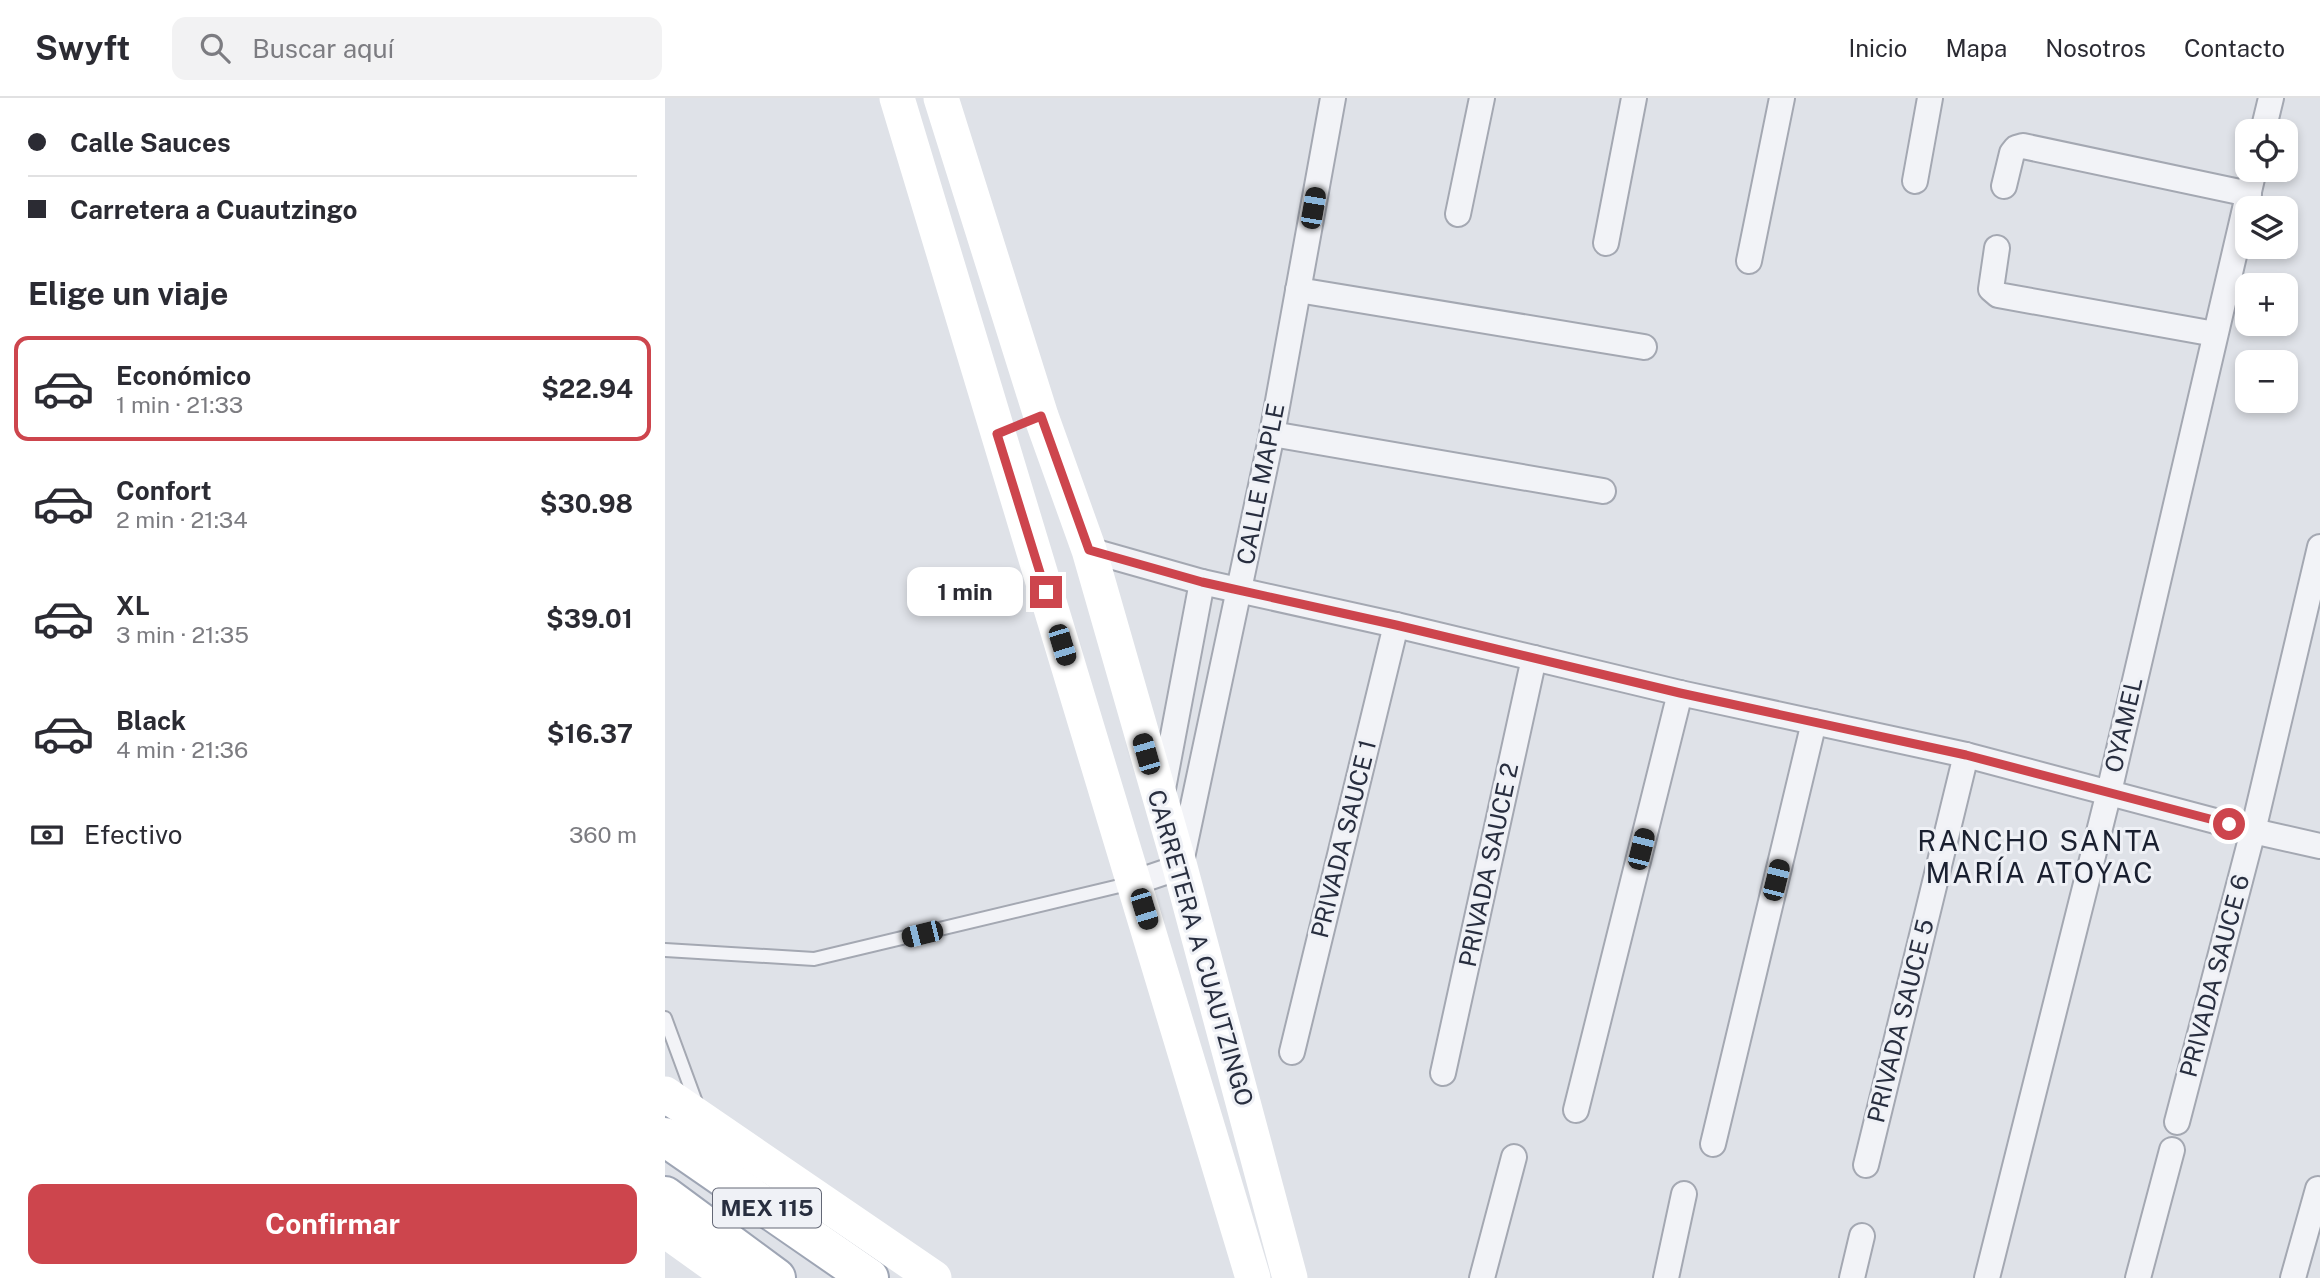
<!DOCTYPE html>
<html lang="es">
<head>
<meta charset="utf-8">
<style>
  body { margin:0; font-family:"Public Sans",sans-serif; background:#f2f2f3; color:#2b2b33; height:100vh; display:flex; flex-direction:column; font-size:26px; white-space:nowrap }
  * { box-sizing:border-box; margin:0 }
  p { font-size:23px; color:#7c7c81 }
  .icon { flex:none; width:38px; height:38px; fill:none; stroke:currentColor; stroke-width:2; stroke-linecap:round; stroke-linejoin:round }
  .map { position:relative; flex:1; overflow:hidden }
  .side { display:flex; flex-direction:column; background:#fff; width:665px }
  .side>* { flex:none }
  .hud { display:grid; align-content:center; height:154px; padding:0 28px; background:#fff }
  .buttons { position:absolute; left:1570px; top:21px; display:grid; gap:14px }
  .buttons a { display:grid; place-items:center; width:63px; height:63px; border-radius:14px; background:#fff; box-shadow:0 4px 10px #0003; font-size:35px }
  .end { position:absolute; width:32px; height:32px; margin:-16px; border:9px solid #cd454d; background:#fff; box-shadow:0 0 0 4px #fff }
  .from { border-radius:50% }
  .bubble { position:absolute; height:49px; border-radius:14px; background:#fff; box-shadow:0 4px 10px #0003; font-size:23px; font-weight:700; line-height:49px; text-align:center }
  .car { position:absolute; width:21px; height:42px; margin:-21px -10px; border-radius:9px; box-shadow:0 0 5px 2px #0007; background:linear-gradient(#222 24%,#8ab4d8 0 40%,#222 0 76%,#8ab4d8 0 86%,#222 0) }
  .hud b { display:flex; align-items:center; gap:24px; height:66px; font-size:26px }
  .hud b+b { border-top:2px solid #e1e1e2 }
  .hud i { width:18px; height:18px; background:#2b2b33 }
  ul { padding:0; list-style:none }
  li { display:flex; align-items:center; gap:21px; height:105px; margin:0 14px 10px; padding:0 14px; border:4px solid transparent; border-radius:14px }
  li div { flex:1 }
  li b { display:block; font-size:26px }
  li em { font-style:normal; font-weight:700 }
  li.on { border-color:#cd454d }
  li>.icon { width:63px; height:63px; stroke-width:1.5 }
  h2 { padding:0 28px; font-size:32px; line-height:84px }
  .pay { display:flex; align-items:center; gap:18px; height:77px; padding:0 28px; font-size:26px }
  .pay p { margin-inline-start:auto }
  .primary-button { display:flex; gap:14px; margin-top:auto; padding:14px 28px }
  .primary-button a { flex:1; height:80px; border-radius:14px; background:#cd454d; color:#fff; font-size:28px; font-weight:700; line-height:80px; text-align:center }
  header { display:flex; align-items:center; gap:42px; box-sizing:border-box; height:98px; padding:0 35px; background:#fff; border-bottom:2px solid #e1e1e2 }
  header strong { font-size:33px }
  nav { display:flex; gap:38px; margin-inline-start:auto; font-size:24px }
  .search { width:490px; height:63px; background:#f2f2f3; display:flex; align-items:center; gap:18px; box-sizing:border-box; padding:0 24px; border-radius:14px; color:#7c7c81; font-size:26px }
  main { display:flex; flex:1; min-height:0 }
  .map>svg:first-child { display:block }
</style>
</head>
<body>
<header>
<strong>Swyft</strong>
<div class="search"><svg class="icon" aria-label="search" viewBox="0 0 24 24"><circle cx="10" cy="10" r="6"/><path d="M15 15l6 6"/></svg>Buscar aquí</div>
<nav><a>Inicio</a><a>Mapa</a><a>Nosotros</a><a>Contacto</a></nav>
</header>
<main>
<section class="side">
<div class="hud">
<b><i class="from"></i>Calle Sauces</b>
<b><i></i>Carretera a Cuautzingo</b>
</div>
<h2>Elige un viaje</h2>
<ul>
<li class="on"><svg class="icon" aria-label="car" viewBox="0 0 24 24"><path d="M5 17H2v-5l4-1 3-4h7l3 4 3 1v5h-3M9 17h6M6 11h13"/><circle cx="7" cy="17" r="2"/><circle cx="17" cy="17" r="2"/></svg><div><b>Económico</b><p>1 min · 21:33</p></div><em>$22.94</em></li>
<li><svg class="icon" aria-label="car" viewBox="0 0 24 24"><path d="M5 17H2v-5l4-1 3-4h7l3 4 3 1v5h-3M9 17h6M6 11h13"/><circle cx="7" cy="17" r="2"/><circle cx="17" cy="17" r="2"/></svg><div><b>Confort</b><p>2 min · 21:34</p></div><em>$30.98</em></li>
<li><svg class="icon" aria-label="car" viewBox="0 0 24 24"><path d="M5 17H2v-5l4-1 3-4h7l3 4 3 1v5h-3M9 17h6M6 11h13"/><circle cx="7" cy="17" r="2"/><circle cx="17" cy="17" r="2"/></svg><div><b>XL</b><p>3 min · 21:35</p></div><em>$39.01</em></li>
<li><svg class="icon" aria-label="car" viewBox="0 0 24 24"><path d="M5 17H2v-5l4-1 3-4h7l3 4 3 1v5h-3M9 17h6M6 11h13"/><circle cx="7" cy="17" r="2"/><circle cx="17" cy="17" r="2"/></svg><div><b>Black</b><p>4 min · 21:36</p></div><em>$16.37</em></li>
</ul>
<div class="pay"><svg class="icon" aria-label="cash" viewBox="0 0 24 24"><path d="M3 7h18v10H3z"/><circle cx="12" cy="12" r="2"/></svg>Efectivo<p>360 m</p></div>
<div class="primary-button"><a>Confirmar</a></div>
</section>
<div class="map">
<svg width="1655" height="1180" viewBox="0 0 1655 1180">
  <rect width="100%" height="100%" fill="#dfe2e8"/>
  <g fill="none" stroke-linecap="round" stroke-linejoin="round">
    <g stroke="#a4a8b2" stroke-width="16">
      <g id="service">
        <path d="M 0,852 L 149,861 L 467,785"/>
        <path d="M 0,920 L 32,1007"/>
      </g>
    </g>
    <g stroke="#a4a8b2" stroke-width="28">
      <g id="minor">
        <path d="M 1598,33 L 1606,0"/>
        <path d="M 1250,83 L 1265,0"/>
        <path d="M 1339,88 L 1347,55 L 1351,50 L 1358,48 L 1584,96"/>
        <path d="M 793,116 L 817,0"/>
        <path d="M 941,145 L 969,0"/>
        <path d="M 1332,150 L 1326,191 L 1333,197 L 1550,236"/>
        <path d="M 1084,163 L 1117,0"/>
        <path d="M 633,192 L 979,249"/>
        <path d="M 607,336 L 938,393"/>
        <path d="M 424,452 L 537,484 L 731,527 L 1015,595 L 1301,657 L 1588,733 L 1655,748"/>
        <path d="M 497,696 L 537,484"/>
        <path d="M 471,784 L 515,769 L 607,336 L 668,0"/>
        <path d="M 627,954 L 731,527"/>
        <path d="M 778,975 L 869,560"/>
        <path d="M 911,1012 L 1015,595"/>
        <path d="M 1512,1024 L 1588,733 L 1655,449"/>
        <path d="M 1048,1046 L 1149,624"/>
        <path d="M 1201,1067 L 1301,657"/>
        <path d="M 817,1180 L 849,1059"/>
        <path d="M 1001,1180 L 1019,1096"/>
        <path d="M 1187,1180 L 1197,1138"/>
        <path d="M 1322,1180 L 1444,694 L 1589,72"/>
        <path d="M 1473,1180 L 1507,1052"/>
        <path d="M 1628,1180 L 1653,1091"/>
      </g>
    </g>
    <g stroke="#9ea5b4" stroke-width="42">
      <g id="primary">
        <path d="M 0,1039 L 204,1180"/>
        <path d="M 0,1098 L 111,1180"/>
      </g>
    </g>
    <use href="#service" stroke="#f2f3f7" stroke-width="12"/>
    <use href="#minor" stroke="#f2f3f7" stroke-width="24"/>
    <g stroke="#fff" stroke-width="35">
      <path d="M 232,0 C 349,394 472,786 588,1180"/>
      <path d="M 276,0 L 376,318 L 424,452 L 515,769 L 625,1180"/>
      <path d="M 0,996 L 269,1180"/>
      <path d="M 0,1132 L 67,1180"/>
    </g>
    <use href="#primary" stroke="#fff" stroke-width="38"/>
  </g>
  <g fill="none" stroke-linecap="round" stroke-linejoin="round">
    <path stroke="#cd454d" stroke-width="9" d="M 381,494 L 332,336 L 376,318 L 424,452 L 537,484 L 731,527 L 1015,595 L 1301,657 L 1564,726"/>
  </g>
  <g text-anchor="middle" stroke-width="6" stroke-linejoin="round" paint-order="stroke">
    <rect fill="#eff1f6" stroke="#646876" stroke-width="2" x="48" y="1090.5" width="108" height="39" rx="5"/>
    <g font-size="23" font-weight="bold" fill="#282e3f">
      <text x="102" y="1118">MEX 115</text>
    </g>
    <g font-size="24" fill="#282e3f" stroke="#eff1f6">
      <text transform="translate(596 386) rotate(-79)" y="8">CALLE MAPLE</text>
      <text transform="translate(1459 627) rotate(-77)" y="8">OYAMEL</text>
      <text transform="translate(679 741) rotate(-76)" y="8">PRIVADA SAUCE 1</text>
      <text transform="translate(824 767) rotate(-78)" y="8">PRIVADA SAUCE 2</text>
      <text transform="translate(535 850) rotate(74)" y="8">CARRETERA A CUAUTZINGO</text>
      <text transform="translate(1550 878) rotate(-75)" y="8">PRIVADA SAUCE 6</text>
      <text transform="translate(1236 923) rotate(-76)" y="8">PRIVADA SAUCE 5</text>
    </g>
    <g font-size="28" letter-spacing="2" fill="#1a2030" stroke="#eff1f6">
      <text x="1375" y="753">RANCHO SANTA<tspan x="1375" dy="32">MARÍA ATOYAC</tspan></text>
    </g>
  </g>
</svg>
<div class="buttons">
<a><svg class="icon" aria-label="locate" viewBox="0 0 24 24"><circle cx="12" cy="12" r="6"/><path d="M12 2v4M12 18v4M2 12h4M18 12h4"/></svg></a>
<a><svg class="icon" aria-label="layers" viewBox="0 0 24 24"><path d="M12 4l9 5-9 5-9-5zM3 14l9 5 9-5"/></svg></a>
<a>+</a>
<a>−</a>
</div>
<i class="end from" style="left:1564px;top:726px"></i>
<i class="end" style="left:381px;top:494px"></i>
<div class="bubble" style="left:242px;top:469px;width:116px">1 min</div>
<i class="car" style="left:648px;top:110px;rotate:10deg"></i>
<i class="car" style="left:397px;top:547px;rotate:163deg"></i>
<i class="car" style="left:481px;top:656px;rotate:344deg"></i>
<i class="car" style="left:976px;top:751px;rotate:14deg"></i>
<i class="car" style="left:1111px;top:782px;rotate:14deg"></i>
<i class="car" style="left:479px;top:811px;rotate:163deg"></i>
<i class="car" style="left:257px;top:836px;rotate:256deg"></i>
</div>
</main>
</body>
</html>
